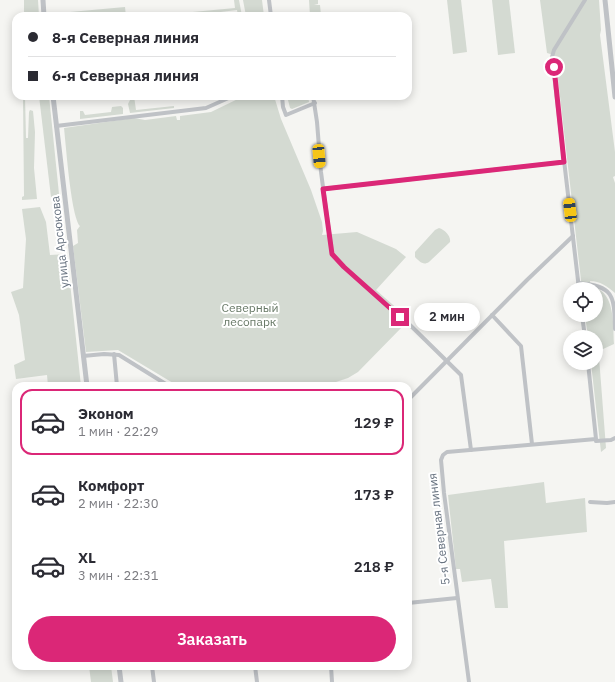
<!DOCTYPE html>
<html lang="ru">
<head>
<meta charset="utf-8">
<style>
  body { margin:0; font-family:"IBM Plex Sans",sans-serif; background:#f7f7f7; color:#2b2b33; height:100vh; display:flex; flex-direction:column; font-size:15px; white-space:nowrap }
  * { box-sizing:border-box; margin:0 }
  p { font-size:13px; color:#7c7c81 }
  .icon { flex:none; width:22px; height:22px; fill:none; stroke:currentColor; stroke-width:2; stroke-linecap:round; stroke-linejoin:round }
  .map { position:relative; flex:1; overflow:hidden }
  .side { position:absolute; left:12px; top:382px; width:400px; height:288px; display:flex; flex-direction:column; background:#fff; border-radius:12px; box-shadow:0 2px 10px #0003 }
  .side>* { flex:none }
  .hud { position:absolute; left:12px; top:12px; width:400px; height:88px; border-radius:12px; box-shadow:0 2px 10px #0003; display:grid; align-content:center; height:88px; padding:0 16px; background:#fff }
  .tools { position:absolute; left:563px; top:282px; display:grid; gap:8px }
  .tools a { display:grid; place-items:center; width:40px; height:40px; border-radius:50%; background:#fff; box-shadow:0 2px 10px #0003; font-size:20px }
  .end { position:absolute; width:18px; height:18px; margin:-9px; border:5px solid #db2777; background:#fff; box-shadow:0 0 0 2px #fff }
  .from { border-radius:50% }
  .bubble { position:absolute; height:28px; border-radius:14px; background:#fff; box-shadow:0 2px 10px #0003; font-size:13px; font-weight:600; line-height:28px; text-align:center }
  .car { position:absolute; width:12px; height:24px; margin:-12px -6px; border-radius:5px; box-shadow:0 0 3px 1px #0007; background:linear-gradient(#f5c518 24%,#345 0 40%,#f5c518 0 76%,#345 0 86%,#f5c518 0) }
  .hud b { display:flex; align-items:center; gap:14px; height:38px; font-size:15px }
  .hud b+b { border-top:1px solid #e1e1e2 }
  .hud i { width:10px; height:10px; background:#2b2b33 }
  ul { padding:7px 0 0; list-style:none }
  li { display:flex; align-items:center; gap:12px; height:66px; margin:0 8px 6px; padding:0 8px; border:2px solid transparent; border-radius:12px }
  li div { flex:1 }
  li b { display:block; font-size:15px }
  li em { font-style:normal; font-weight:600 }
  li.active { border-color:#db2777 }
  li>.icon { width:36px; height:36px; stroke-width:1.5 }
  .action { display:flex; gap:8px; margin-top:auto; padding:8px 16px }
  .action a { flex:1; height:46px; border-radius:24px; background:#db2777; color:#fff; font-size:16px; font-weight:600; line-height:46px; text-align:center }
  .map>svg:first-child { display:block }
</style>
</head>
<body>
<div class="map">
<svg width="615" height="682" viewBox="0 0 615 682">
  <rect width="100%" height="100%" fill="#f5f5f2"/>
  <g fill="#d4dad2">
    <path d="M 24,0 L 38,0 L 39,16 L 24,16 Z"/>
    <path d="M 234,0 L 239,0 L 242,16 L 238,16 L 237,10 L 188,16 L 150,16 L 235,8 Z"/>
    <path d="M 243,0 L 262,0 L 264,16 L 246,16 Z"/>
    <path d="M 309,0 L 318,0 L 318,4 L 314,5 L 320,5 L 321,15 L 310,16 Z"/>
    <path d="M 447,0 L 461,0 L 467,52 L 453,54 Z"/>
    <path d="M 492,0 L 509,0 L 515,53 L 498,55 Z"/>
    <path d="M 540,0 L 599,0 L 601,30 L 600,35 L 615,152 L 615,176 L 613,177 L 615,183 L 615,293 C 607,286 600,281 590,281 L 591,287 C 594,288 598,288 600,290 C 615,300 613,327 614,344 L 601,350 L 599,357 L 606,448 L 601,452 L 591,363 L 596,363 L 596,337 L 588,337 L 585,315 L 596,315 L 596,289 L 582,289 L 557,70 L 561,70 L 562,65 L 556,64 L 554,55 L 547,53 Z"/>
    <path d="M 125,7 L 126,16 L 97,16 L 97,14 L 70,16 L 70,12 Z"/>
    <path d="M 23,96 L 25,96 L 26,138 L 28,138 L 29,112 L 30,110 L 33,111 L 35,132 L 34,168 L 37,199 L 22,200 L 22,197 L 24,196 Z"/>
    <path d="M 39,96 L 49,96 L 59,194 L 51,197 Z"/>
    <path d="M 132,96 L 134,96 L 136,110 L 174,106 L 174,108 L 130,113 L 128,104 Z"/>
    <path d="M 244,96 L 274,96 L 281,119 L 311,190 L 322,222 L 323,231 L 322,235 L 357,232 L 396,249 L 406,257 L 376,290 L 400,311 L 395,316 L 404,325 L 358,372 L 348,378 L 324,386 L 178,386 L 118,350 L 86,352 L 73,246 L 78,243 L 77,230 L 80,226 C 71,216 66,145 64,128 L 134,118 L 145,120 L 176,116 L 177,120 L 180,120 L 180,116 L 211,112 Z"/>
    <path d="M 300,96 L 308,96 L 309,102 L 292,109 L 290,108 L 288,100 Z"/>
    <path d="M 121,106 L 123,108 L 123,114 L 80,119 L 80,111 L 83,111 L 85,115 L 111,112 L 112,107 Z"/>
    <path d="M 40,207 L 46,222 L 50,255 L 67,254 L 81,386 L 48,386 L 47,375 L 16,379 L 14,365 L 25,360 L 19,315 L 11,292 L 23,288 L 26,239 L 22,209 Z"/>
    <path d="M 439,228 C 445,230 451,236 450,242 L 429,262 C 423,266 419,261 415,257 L 415,252 L 435,230 Z"/>
    <path d="M 544,482 L 546,503 L 585,498 L 587,532 L 504,541 L 508,608 L 495,608 L 491,579 L 462,582 L 460,569 L 456,569 L 448,495 Z"/>
    <path d="M 89,666 L 111,666 L 113,682 L 91,682 Z"/>
  </g>
  <g fill="none" stroke-linecap="round" stroke-linejoin="round">
    <g stroke="#bfc2c6" stroke-width="4">
      <path d="M 269,0 L 271,16"/>
      <path d="M 282,96 L 283,107 L 286,115 L 315,103"/>
      <path d="M 313,96 L 317,122 L 321,172 L 332,254 L 344,267 L 410,325 L 461,375 L 471,450"/>
      <path d="M 56,126 L 206,108 L 233,96"/>
      <path d="M 323,189 L 564,162"/>
      <path d="M 578,283 C 615,286 614,296 615,329"/>
      <path d="M 579,289 L 552,57 L 554,50 L 585,0"/>
      <path d="M 492,315 L 521,346 L 532,444"/>
      <path d="M 582,315 L 585,337"/>
      <path d="M 114,354 L 117,386"/>
      <path d="M 83,356 L 104,354 L 119,355 L 169,386"/>
      <path d="M 408,400 L 527,280 L 573,236"/>
      <path d="M 596,441 L 611,440 L 615,438"/>
      <path d="M 590,502 L 607,503 L 615,502"/>
      <path d="M 408,603 L 457,598"/>
      <path d="M 152,666 L 154,682"/>
      <path d="M 255,666 L 257,682"/>
      <path d="M 331,666 L 332,682"/>
      <path d="M 469,682 L 444,493 L 441,460 L 443,455 L 447,452 L 596,439 L 588,363"/>
    </g>
    <g stroke="#bfc2c6" stroke-width="5">
      <path d="M 43,0 L 44,16"/>
      <path d="M 605,0 L 615,97"/>
      <path d="M 53,96 L 87,386"/>
      <path d="M 119,666 L 121,682"/>
    </g>
  </g>
  <g fill="none" stroke-linecap="round" stroke-linejoin="round">
    <path stroke="#db2777" stroke-width="5" d="M 400,317 L 344,267 L 332,254 L 323,189 L 564,162 L 554,67"/>
  </g>
  <g text-anchor="middle" stroke-width="4" stroke-linejoin="round" paint-order="stroke">
    <g font-size="12" fill="#687380" stroke="#fff">
      <text transform="translate(60 242) rotate(-96)" y="4">улица Арсюкова</text>
      <text transform="translate(439 529) rotate(-97)" y="4">5-я Северная линия</text>
    </g>
    <g font-size="12" fill="#677866" stroke="#fff">
      <text x="250" y="312">Северный<tspan x="250" dy="14">лесопарк</tspan></text>
    </g>
  </g>
</svg>
<div class="tools">
<a><svg class="icon" aria-label="locate" viewBox="0 0 24 24"><circle cx="12" cy="12" r="6"/><path d="M12 2v4M12 18v4M2 12h4M18 12h4"/></svg></a>
<a><svg class="icon" aria-label="layers" viewBox="0 0 24 24"><path d="M12 4l9 5-9 5-9-5zM3 14l9 5 9-5"/></svg></a>
</div>
<i class="end from" style="left:554px;top:67px"></i>
<i class="end" style="left:400px;top:317px"></i>
<div class="bubble" style="left:414px;top:303px;width:66px">2 мин</div>
<i class="car" style="left:319px;top:156px;rotate:175deg"></i>
<i class="car" style="left:570px;top:210px;rotate:353deg"></i>
<div class="hud">
<b><i class="from"></i>8-я Северная линия</b>
<b><i></i>6-я Северная линия</b>
</div>
<section class="side">
<ul>
<li class="active"><svg class="icon" aria-label="car" viewBox="0 0 24 24"><path d="M5 17H2v-5l4-1 3-4h7l3 4 3 1v5h-3M9 17h6M6 11h13"/><circle cx="7" cy="17" r="2"/><circle cx="17" cy="17" r="2"/></svg><div><b>Эконом</b><p>1 мин · 22:29</p></div><em>129 ₽</em></li>
<li><svg class="icon" aria-label="car" viewBox="0 0 24 24"><path d="M5 17H2v-5l4-1 3-4h7l3 4 3 1v5h-3M9 17h6M6 11h13"/><circle cx="7" cy="17" r="2"/><circle cx="17" cy="17" r="2"/></svg><div><b>Комфорт</b><p>2 мин · 22:30</p></div><em>173 ₽</em></li>
<li><svg class="icon" aria-label="car" viewBox="0 0 24 24"><path d="M5 17H2v-5l4-1 3-4h7l3 4 3 1v5h-3M9 17h6M6 11h13"/><circle cx="7" cy="17" r="2"/><circle cx="17" cy="17" r="2"/></svg><div><b>XL</b><p>3 мин · 22:31</p></div><em>218 ₽</em></li>
</ul>
<div class="action"><a>Заказать</a></div>
</section>
</div>
</body>
</html>
